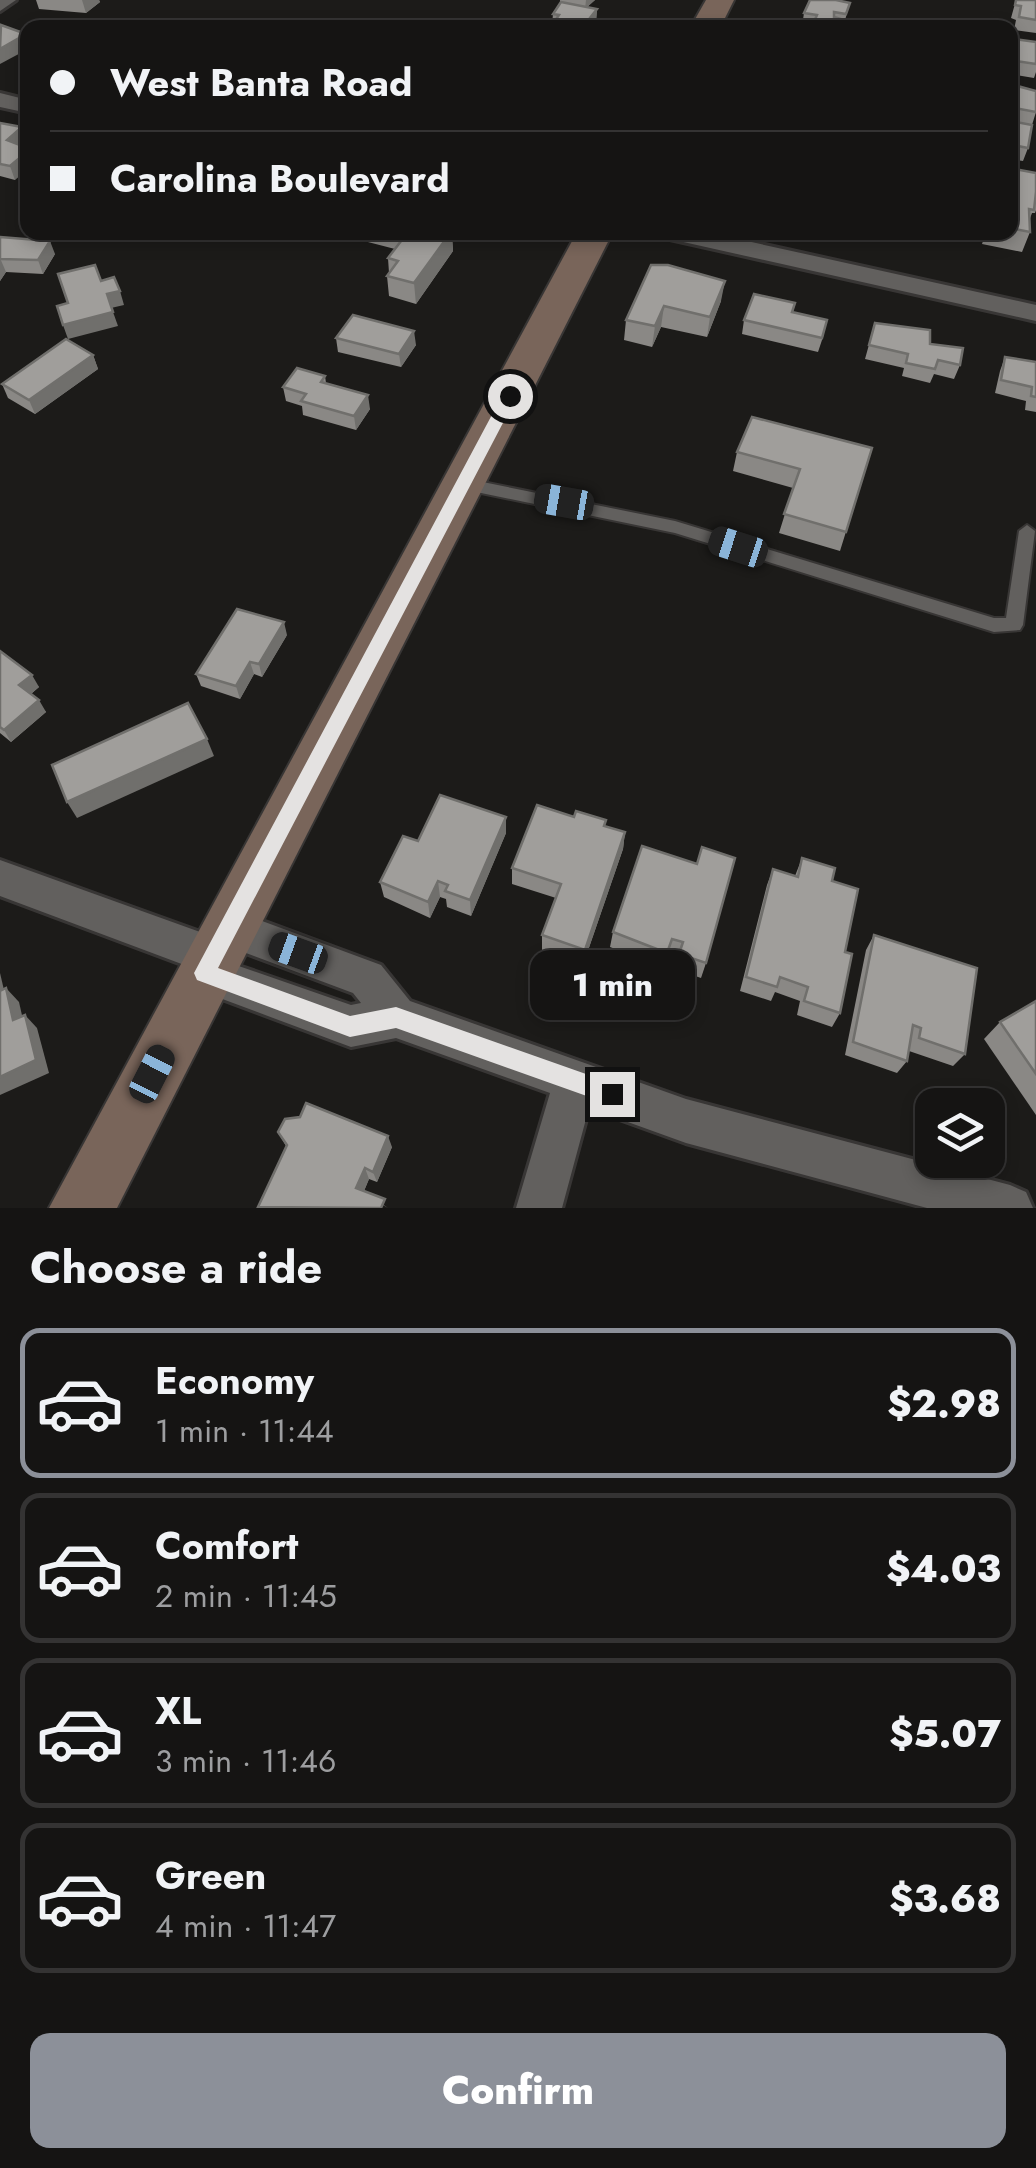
<!DOCTYPE html>
<html lang="en">
<head>
<meta charset="utf-8">
<style>
  body { margin:0; font-family:Jost,sans-serif; background:#1e1d1c; color:#f1f3f6; height:100vh; display:flex; flex-direction:column; font-size:38px; white-space:nowrap }
  * { box-sizing:border-box; margin:0 }
  p { font-size:32px; color:#9d9ea0 }
  .icon { flex:none; width:55px; height:55px; fill:none; stroke:currentColor; stroke-width:2; stroke-linecap:round; stroke-linejoin:round }
  .map { position:relative; height:1208px; overflow:hidden }
  .drawer { display:flex; flex-direction:column; background:#151413; flex:1 }
  .drawer>* { flex:none }
  .banner { position:absolute; left:20px; top:20px; width:998px; height:220px; border-radius:20px; box-shadow:0 5px 15px #0003,0 0 0 2px #343333; display:grid; align-content:center; height:220px; padding:0 30px; background:#151413 }
  .buttons { position:absolute; left:915px; top:1088px; display:grid; gap:20px }
  .buttons a { display:grid; place-items:center; width:90px; height:90px; border-radius:20px; background:#151413; box-shadow:0 5px 15px #0003,0 0 0 2px #343333; font-size:50px }
  .end { position:absolute; width:45px; height:45px; margin:-22px; border:12px solid #e4e2e1; background:#111; box-shadow:0 0 0 5px #111 }
  .from { border-radius:50% }
  .bubble { position:absolute; height:70px; border-radius:20px; background:#151413; box-shadow:0 5px 15px #0003,0 0 0 2px #343333; font-size:32px; font-weight:800; line-height:70px; text-align:center }
  .car { position:absolute; width:30px; height:60px; margin:-30px -15px; border-radius:12px; box-shadow:0 0 8px 2px #0007; background:linear-gradient(#222 24%,#8ab4d8 0 40%,#222 0 76%,#8ab4d8 0 86%,#222 0) }
  .banner b { display:flex; align-items:center; gap:35px; height:95px; font-size:38px }
  .banner b+b { border-top:2px solid #343333 }
  .banner i { width:25px; height:25px; background:#f1f3f6 }
  ul { padding:0; list-style:none }
  li { display:flex; align-items:center; gap:30px; height:150px; margin:0 20px 15px; padding:0 10px; border:5px solid #343333; border-radius:20px }
  li div { flex:1 }
  li b { display:block; font-size:38px }
  li em { font-style:normal; font-weight:800 }
  li.on { border-color:#8c9099 }
  li>.icon { width:90px; height:90px; stroke-width:1.5 }
  h2 { padding:0 30px; font-size:45px; line-height:120px }
  .action { display:flex; gap:20px; margin-top:auto; padding:20px 30px }
  .action a { flex:1; height:115px; border-radius:20px; background:#8c9099; color:#fff; font-size:40px; font-weight:800; line-height:115px; text-align:center }
  .map>svg:first-child { display:block }
</style>
</head>
<body>
<div class="map">
<svg width="1036" height="1208" viewBox="0 0 1036 1208">
  <rect width="100%" height="100%" fill="#1c1b19"/>
  <g fill="none" stroke-linecap="round" stroke-linejoin="round">
    <g stroke="#383635" stroke-width="4">
      <path id="lane" d="M 463,478 L 675,521 L 994,618 L 1006,618 L 1019,531 L 1027,525 L 1035,531 L 1023,625 L 1020,630 L 994,632 L 675,533 L 457,488 L 455,484 Z"/>
    </g>
    <g stroke="#383635" stroke-width="6">
      <g id="street">
        <path d="M 0,0 L 16,0 L 0,11 Z"/>
        <path d="M 0,93 L 28,100 L 28,113 L 0,107 Z"/>
        <path d="M 658,232 L 706,232 L 1036,305 L 1036,321 L 670,239 Z"/>
        <path d="M 0,860 L 214,937 L 210,928 L 216,915 L 230,909 L 381,965 L 410,1001 L 686,1099 L 1010,1185 L 1026,1192 L 1033,1208 L 927,1208 L 686,1143 L 589,1108 L 562,1208 L 516,1208 L 550,1093 L 396,1038 L 351,1047 L 190,987 L 184,973 L 187,966 L 0,896 ZM 230,947 L 353,993 L 361,1003 L 351,1005 L 230,963 Z"/>
      </g>
    </g>
    <g stroke="#383635" stroke-width="4">
      <g id="secondary">
        <path d="M 706,0 L 734,0 L 720,28 L 690,28 Z"/>
        <path d="M 577,232 L 613,232 L 117,1208 L 49,1208 Z"/>
      </g>
    </g>
    <use href="#lane" fill="#62605e" fill-rule="evenodd"/>
    <use href="#street" fill="#62605e" fill-rule="evenodd"/>
    <use href="#secondary" fill="#79655a" fill-rule="evenodd"/>
  </g>
  <g fill="#8a8885">
    <path d="M 36,0 L 99,0 L 100,2 L 86,13 L 39,9 Z"/>
    <path d="M 560,0 L 595,0 L 587,7 L 597,9 L 596,22 L 592,28 L 550,28 L 552,25 L 553,14 L 560,3 Z"/>
    <path d="M 1016,0 L 1036,0 L 1036,33 L 1014,30 L 1016,20 L 1011,18 Z"/>
    <path d="M 850,3 L 843,27 L 802,26 L 804,13 Z"/>
    <path d="M 1014,39 L 1036,42 L 1036,72 L 1034,78 L 1010,74 L 1010,51 Z"/>
    <path d="M 1010,84 L 1036,112 L 1032,125 L 1028,148 L 1023,161 L 1016,160 L 1013,168 L 1036,173 L 1036,210 L 1035,213 L 1032,213 L 1029,221 L 1030,232 L 1022,252 L 982,244 L 986,232 L 1010,232 Z"/>
    <path d="M 0,123 L 22,127 L 27,141 L 21,146 L 15,180 L 0,176 Z"/>
    <path d="M 363,232 L 452,232 L 453,251 L 416,304 L 389,296 L 387,276 L 389,273 L 388,258 L 395,249 L 364,241 Z"/>
    <path d="M 932,232 L 951,232 L 950,236 Z"/>
    <path d="M 0,237 L 55,254 L 43,274 L 6,272 L 0,281 Z"/>
    <path d="M 651,265 L 721,301 L 707,337 L 661,327 L 652,347 L 624,340 L 626,320 Z"/>
    <path d="M 795,303 L 793,313 L 824,334 L 818,352 L 742,334 L 744,320 Z"/>
    <path d="M 875,323 L 930,344 L 960,365 L 954,379 L 934,374 L 930,383 L 902,376 L 904,368 L 865,359 Z"/>
    <path d="M 336,338 L 416,345 L 401,367 L 338,352 Z"/>
    <path d="M 93,355 L 98,369 L 35,414 L 8,398 L 2,384 Z"/>
    <path d="M 1005,357 L 1036,362 L 1036,412 L 1025,410 L 1026,401 L 995,393 L 1000,371 Z"/>
    <path d="M 325,376 L 326,383 L 370,409 L 356,430 L 303,415 L 302,406 L 286,401 L 283,387 Z"/>
    <path d="M 872,448 L 840,551 L 779,533 L 793,488 L 733,471 L 737,452 Z"/>
    <path d="M 287,635 L 262,677 L 254,674 L 240,699 L 201,686 L 196,674 Z"/>
    <path d="M 0,651 L 39,687 L 31,694 L 46,712 L 11,742 L 0,733 Z"/>
    <path d="M 506,817 L 506,833 L 471,916 L 447,907 L 446,899 L 440,897 L 430,918 L 384,897 L 380,882 L 418,841 Z"/>
    <path d="M 606,826 L 625,832 L 623,849 L 583,965 L 542,950 L 542,935 L 556,898 L 512,884 L 512,868 Z"/>
    <path d="M 642,846 L 706,963 L 701,978 L 675,969 L 679,957 L 668,953 L 664,968 L 610,947 L 613,932 Z"/>
    <path d="M 802,858 L 832,881 L 845,952 L 840,1013 L 832,1027 L 797,1015 L 800,1001 L 775,992 L 771,1001 L 740,991 L 767,885 L 773,869 L 795,876 Z"/>
    <path d="M 874,935 L 965,1054 L 953,1066 L 909,1051 L 907,1061 L 897,1073 L 845,1055 L 866,950 Z"/>
    <path d="M 1036,1001 L 1036,1115 L 984,1039 L 1000,1022 Z"/>
    <path d="M 278,1132 L 392,1147 L 377,1182 L 369,1179 L 364,1191 L 388,1208 L 286,1146 Z"/>
  </g>
  <g fill="#706f6c">
    <path d="M 82,0 L 99,0 L 100,2 L 86,13 Z"/>
    <path d="M 586,0 L 595,0 L 585,9 Z"/>
    <path d="M 597,9 L 596,22 L 592,28 L 582,28 Z"/>
    <path d="M 26,34 L 28,49 L 0,64 L 0,49 Z"/>
    <path d="M 22,127 L 27,141 L 12,154 L 7,140 Z"/>
    <path d="M 28,151 L 28,169 L 15,180 L 10,166 Z"/>
    <path d="M 451,232 L 453,251 L 416,304 L 414,283 Z"/>
    <path d="M 50,241 L 55,254 L 43,274 L 38,260 Z"/>
    <path d="M 0,258 L 6,272 L 0,281 Z"/>
    <path d="M 725,281 L 721,301 L 707,337 L 710,317 Z"/>
    <path d="M 120,291 L 124,305 L 111,308 L 107,294 Z"/>
    <path d="M 664,306 L 661,327 L 652,347 L 655,326 Z"/>
    <path d="M 113,312 L 118,326 L 68,339 L 63,325 Z"/>
    <path d="M 414,331 L 416,345 L 401,367 L 399,354 Z"/>
    <path d="M 93,355 L 98,369 L 35,414 L 29,400 Z"/>
    <path d="M 368,395 L 370,409 L 356,430 L 354,416 Z"/>
    <path d="M 284,622 L 287,635 L 262,677 L 259,664 Z"/>
    <path d="M 250,662 L 254,674 L 240,699 L 236,686 Z"/>
    <path d="M 32,675 L 39,687 L 27,697 L 19,685 Z"/>
    <path d="M 39,700 L 46,712 L 11,742 L 4,730 Z"/>
    <path d="M 207,739 L 214,756 L 77,818 L 67,802 Z"/>
    <path d="M 506,817 L 506,833 L 471,916 L 470,900 Z"/>
    <path d="M 625,832 L 623,849 L 583,965 L 585,950 Z"/>
    <path d="M 438,881 L 440,897 L 430,918 L 428,902 Z"/>
    <path d="M 0,973 L 8,1007 L 0,998 Z"/>
    <path d="M 6,988 L 19,1002 L 26,1033 L 13,1020 Z"/>
    <path d="M 25,1015 L 37,1028 L 49,1073 L 0,1095 L 0,1077 Z"/>
    <path d="M 388,1136 L 392,1147 L 377,1182 L 373,1172 Z"/>
    <path d="M 365,1168 L 369,1179 L 361,1198 L 356,1188 Z"/>
  </g>
  <g fill="#a09e9b" stroke="#706f6c" stroke-width="2.5">
    <path d="M 810,0 L 836,0 L 850,3 L 846,14 L 834,12 L 834,17 L 841,19 L 838,26 L 814,22 L 817,15 L 804,13 Z"/>
    <path d="M 1016,0 L 1036,0 L 1036,20 L 1019,17 L 1021,6 L 1015,5 Z"/>
    <path d="M 561,2 L 597,9 L 582,28 L 550,28 L 559,15 L 553,14 Z"/>
    <path d="M 1,25 L 26,34 L 0,49 Z"/>
    <path d="M 1014,39 L 1036,42 L 1036,64 L 1010,60 Z"/>
    <path d="M 1010,84 L 1036,91 L 1036,112 L 1010,107 Z"/>
    <path d="M 1010,121 L 1032,125 L 1028,148 L 1018,146 L 1015,162 L 1010,161 Z"/>
    <path d="M 0,123 L 22,127 L 7,140 L 28,148 L 28,151 L 10,166 L 0,164 Z"/>
    <path d="M 1010,168 L 1036,173 L 1036,192 L 1034,210 L 1029,209 L 1030,232 L 1010,228 Z"/>
    <path d="M 408,232 L 451,232 L 414,283 L 387,276 L 398,261 L 388,258 Z"/>
    <path d="M 0,237 L 50,241 L 38,260 L 0,259 Z"/>
    <path d="M 95,265 L 101,281 L 114,277 L 120,291 L 107,294 L 113,312 L 63,325 L 57,306 L 68,303 L 58,274 Z"/>
    <path d="M 651,265 L 668,265 L 725,281 L 710,317 L 664,306 L 655,326 L 626,320 Z"/>
    <path d="M 754,294 L 795,303 L 792,312 L 827,320 L 822,338 L 744,320 Z"/>
    <path d="M 353,315 L 414,331 L 399,354 L 336,338 Z"/>
    <path d="M 875,323 L 930,330 L 930,344 L 963,348 L 960,365 L 938,360 L 935,369 L 906,363 L 908,354 L 869,345 Z"/>
    <path d="M 66,339 L 93,355 L 29,400 L 2,384 Z"/>
    <path d="M 1005,357 L 1036,362 L 1036,397 L 1031,396 L 1032,387 L 1001,380 Z"/>
    <path d="M 297,368 L 325,376 L 321,382 L 368,395 L 354,416 L 301,401 L 306,394 L 283,387 Z"/>
    <path d="M 752,417 L 872,448 L 846,532 L 784,514 L 800,469 L 737,452 Z"/>
    <path d="M 237,609 L 284,622 L 259,664 L 250,662 L 236,686 L 196,674 Z"/>
    <path d="M 0,651 L 32,675 L 19,685 L 39,700 L 4,730 L 0,727 Z"/>
    <path d="M 188,703 L 207,739 L 67,802 L 52,765 Z"/>
    <path d="M 440,795 L 506,817 L 470,900 L 445,891 L 448,885 L 438,881 L 428,902 L 380,882 L 403,836 L 418,841 Z"/>
    <path d="M 537,805 L 574,817 L 576,811 L 606,820 L 604,826 L 625,832 L 585,950 L 542,935 L 561,884 L 512,868 Z"/>
    <path d="M 642,846 L 697,864 L 702,847 L 735,858 L 706,963 L 679,954 L 683,942 L 672,939 L 667,953 L 613,932 Z"/>
    <path d="M 802,858 L 835,868 L 832,881 L 858,889 L 845,952 L 852,954 L 840,1013 L 804,1001 L 808,987 L 780,977 L 777,987 L 746,977 L 773,869 L 798,877 Z"/>
    <path d="M 874,935 L 977,968 L 965,1054 L 919,1038 L 921,1028 L 913,1025 L 907,1061 L 853,1042 Z"/>
    <path d="M 6,988 L 13,1020 L 25,1015 L 36,1060 L 0,1077 L 0,991 Z"/>
    <path d="M 1036,1001 L 1036,1074 L 1000,1022 Z"/>
    <path d="M 306,1103 L 388,1136 L 373,1172 L 365,1168 L 356,1188 L 385,1199 L 381,1208 L 258,1207 L 287,1145 L 278,1132 L 285,1119 L 300,1117 Z"/>
  </g>
  <path fill="#e4e2e1" d="M 510,391 L 517,396 L 218,968 L 350,1016 L 396,1007 L 620,1086 L 623,1094 L 612,1105 L 396,1028 L 350,1037 L 197,980 L 194,973 L 502,396 Z"/>
</svg>
<div class="buttons">
<a><svg class="icon" aria-label="layers" viewBox="0 0 24 24"><path d="M12 4l9 5-9 5-9-5zM3 14l9 5 9-5"/></svg></a>
</div>
<i class="end from" style="left:510px;top:396px"></i>
<i class="end" style="left:612px;top:1094px"></i>
<div class="bubble" style="left:530px;top:950px;width:165px">1 min</div>
<i class="car" style="left:564px;top:502px;rotate:280deg"></i>
<i class="car" style="left:738px;top:547px;rotate:288deg"></i>
<i class="car" style="left:298px;top:953px;rotate:290deg"></i>
<i class="car" style="left:152px;top:1074px;rotate:27deg"></i>
<div class="banner">
<b><i class="from"></i>West Banta Road</b>
<b><i></i>Carolina Boulevard</b>
</div>
</div>
<section class="drawer">
<h2>Choose a ride</h2>
<ul>
<li class="on"><svg class="icon" aria-label="car" viewBox="0 0 24 24"><path d="M5 17H2v-5l4-1 3-4h7l3 4 3 1v5h-3M9 17h6M6 11h13"/><circle cx="7" cy="17" r="2"/><circle cx="17" cy="17" r="2"/></svg><div><b>Economy</b><p>1 min · 11:44</p></div><em>$2.98</em></li>
<li><svg class="icon" aria-label="car" viewBox="0 0 24 24"><path d="M5 17H2v-5l4-1 3-4h7l3 4 3 1v5h-3M9 17h6M6 11h13"/><circle cx="7" cy="17" r="2"/><circle cx="17" cy="17" r="2"/></svg><div><b>Comfort</b><p>2 min · 11:45</p></div><em>$4.03</em></li>
<li><svg class="icon" aria-label="car" viewBox="0 0 24 24"><path d="M5 17H2v-5l4-1 3-4h7l3 4 3 1v5h-3M9 17h6M6 11h13"/><circle cx="7" cy="17" r="2"/><circle cx="17" cy="17" r="2"/></svg><div><b>XL</b><p>3 min · 11:46</p></div><em>$5.07</em></li>
<li><svg class="icon" aria-label="car" viewBox="0 0 24 24"><path d="M5 17H2v-5l4-1 3-4h7l3 4 3 1v5h-3M9 17h6M6 11h13"/><circle cx="7" cy="17" r="2"/><circle cx="17" cy="17" r="2"/></svg><div><b>Green</b><p>4 min · 11:47</p></div><em>$3.68</em></li>
</ul>
<div class="action"><a>Confirm</a></div>
</section>
</body>
</html>
